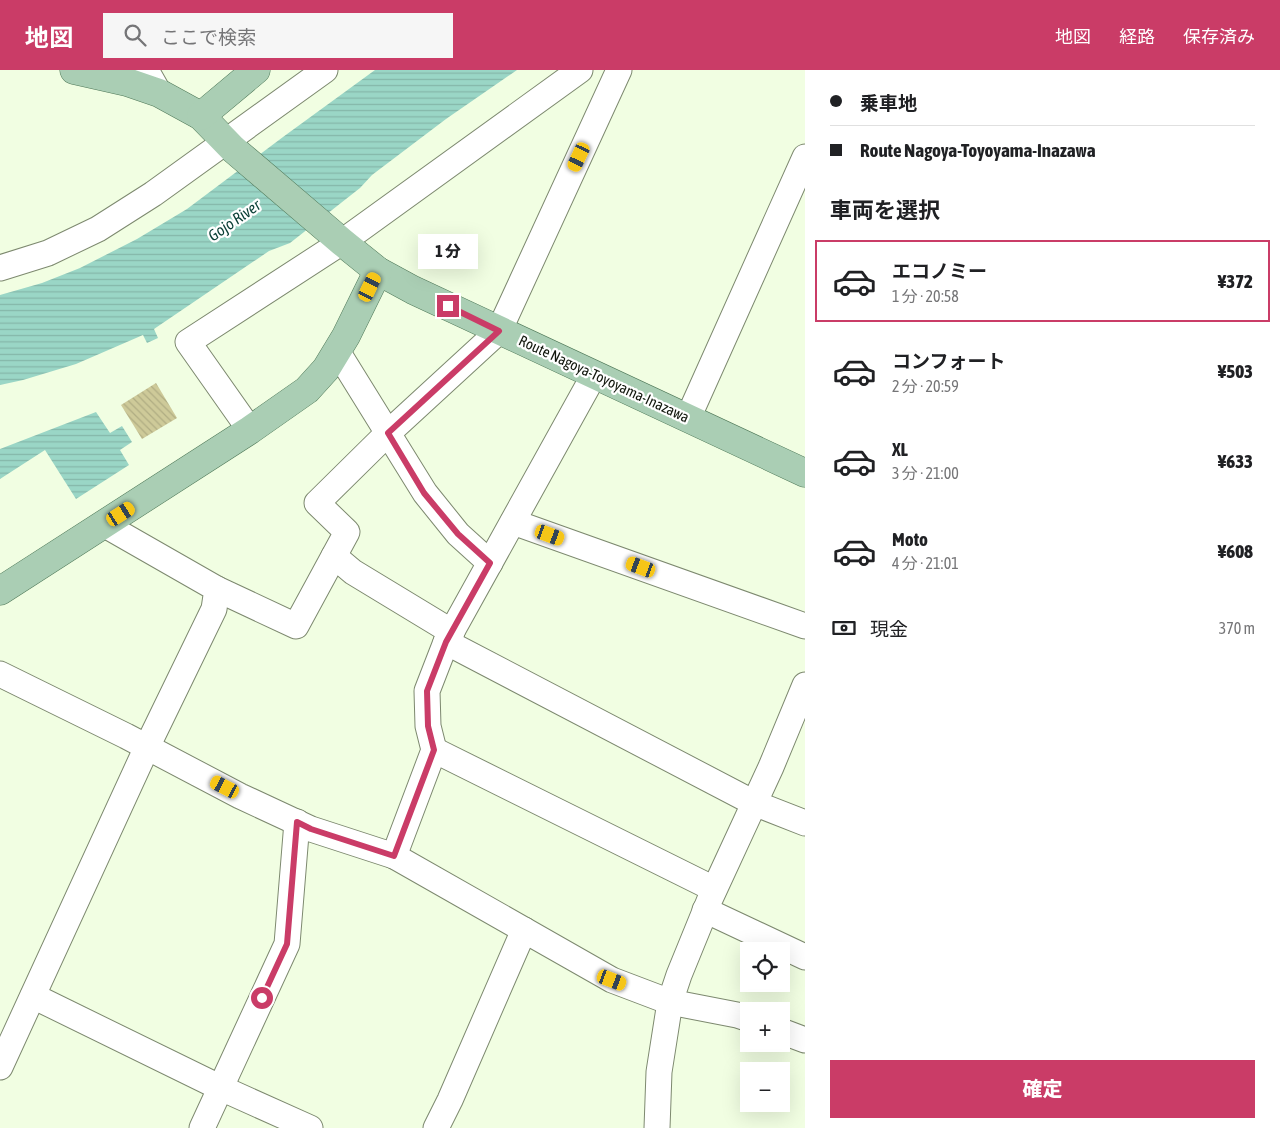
<!DOCTYPE html>
<html lang="ja">
<head>
<meta charset="utf-8">
<style>
  body { margin:0; font-family:"Asap Condensed","Noto Sans JP",sans-serif; background:#f6f6f6; color:#202124; height:100vh; display:flex; flex-direction:column; font-size:19px; white-space:nowrap }
  * { box-sizing:border-box; margin:0 }
  p { font-size:16px; color:#757577 }
  .icon { flex:none; width:28px; height:28px; fill:none; stroke:currentColor; stroke-width:2; stroke-linecap:round; stroke-linejoin:round }
  .map { position:relative; flex:1; overflow:hidden }
  .details { display:flex; flex-direction:column; background:#fff; width:475px }
  .details>* { flex:none }
  .top-card { display:grid; align-content:center; height:110px; padding:0 25px; background:#fff }
  .fabs { position:absolute; left:740px; top:872px; display:grid; gap:10px }
  .fabs a { display:grid; place-items:center; width:50px; height:50px; border-radius:0px; background:#fff; box-shadow:0 5px 20px #0002; font-size:25px }
  .end { position:absolute; width:22px; height:22px; margin:-11px; border:6px solid #ca3c67; background:#fff; box-shadow:0 0 0 2px #fff }
  .from { border-radius:50% }
  .bubble { position:absolute; height:35px; border-radius:0px; background:#fff; box-shadow:0 5px 20px #0002; font-size:16px; font-weight:800; line-height:35px; text-align:center }
  .car { position:absolute; width:15px; height:30px; margin:-15px -8px; border-radius:6px; box-shadow:0 0 4px 1px #0007; background:linear-gradient(#f5c518 24%,#345 0 40%,#f5c518 0 76%,#345 0 86%,#f5c518 0) }
  .top-card b { display:flex; align-items:center; gap:18px; height:48px; font-size:19px }
  .top-card b+b { border-top:1px solid #e0e0e0 }
  .top-card i { width:12px; height:12px; background:#202124 }
  ul { padding:0; list-style:none }
  li { display:flex; align-items:center; gap:15px; height:82px; margin:0 10px 8px; padding:0 15px; border:2px solid transparent; border-radius:0px }
  li div { flex:1 }
  li b { display:block; font-size:19px }
  li em { font-style:normal; font-weight:800 }
  li.selected { border-color:#ca3c67 }
  li>.icon { width:45px; height:45px; stroke-width:1.5 }
  h2 { padding:0 25px; font-size:22px; line-height:60px }
  .pay { display:flex; align-items:center; gap:12px; height:55px; padding:0 25px; font-size:19px }
  .pay p { margin-inline-start:auto }
  .cta { display:flex; gap:10px; margin-top:auto; padding:10px 25px }
  .cta a { flex:1; height:58px; border-radius:0px; background:#ca3c67; color:#fff; font-size:20px; font-weight:800; line-height:58px; text-align:center }
  header { display:flex; align-items:center; gap:30px; box-sizing:border-box; height:70px; padding:0 25px; background:#ca3c67; color:#fff }
  header strong { font-size:24px }
  nav { display:flex; gap:28px; margin-inline-start:auto; font-size:18px }
  .search { width:350px; height:45px; background:#f6f6f6; display:flex; align-items:center; gap:12px; box-sizing:border-box; padding:0 18px; border-radius:0px; color:#757577; font-size:19px }
  main { display:flex; flex:1; min-height:0 }
  .map>svg:first-child { display:block }
</style>
</head>
<body>
<header>
<strong>地図</strong>
<div class="search"><svg class="icon" aria-label="search" viewBox="0 0 24 24"><circle cx="10" cy="10" r="6"/><path d="M15 15l6 6"/></svg>ここで検索</div>
<nav><a>地図</a><a>経路</a><a>保存済み</a></nav>
</header>
<main>
<div class="map">
<svg width="805" height="1058" viewBox="0 0 805 1058">
  <defs>
    <pattern id="water-rules" width="6" height="5" patternUnits="userSpaceOnUse" patternTransform="scale(1.25)"><rect width="6" height="5" fill="#9ad6c6"/><path d="M0 2.5h6" fill="none" stroke="#84b7a9"/></pattern>
    <pattern id="building-back-hatch" width="6" height="6" patternUnits="userSpaceOnUse" patternTransform="scale(1.25)"><rect width="6" height="6" fill="#ceca99"/><path d="M-1 5l2 2M0 0l6 6M5-1l2 2" fill="none" stroke="#b0ad83"/></pattern>
  </defs>
  <rect width="100%" height="100%" fill="#f1fee2"/>
  <g fill="url(#water-rules)">
    <path d="M 375,0 L 517,0 L 446,49 L 372,105 L 360,118 L 290,173 L 269,181 L 154,259 L 158,268 L 147,273 L 143,265 L 76,294 L 23,310 L 0,315 L 0,225 L 42,213 L 80,198 L 137,169 L 187,139 L 283,67 Z"/>
    <path d="M 96,342 L 110,363 L 122,356 L 132,372 L 120,380 L 129,395 L 76,429 L 45,380 L 0,409 L 0,379 Z"/>
  </g>
  <path fill="url(#building-back-hatch)" d="M 156,313 L 177,348 L 142,369 L 121,335 Z"/>
  <g fill="none" stroke-linecap="round" stroke-linejoin="round">
    <g stroke="#7d896f" stroke-width="27">
      <g id="minor">
        <path d="M 146,0 L 159,23"/>
        <path d="M 0,198 L 48,183 L 98,159 L 153,124 L 325,0"/>
        <path d="M 337,281 L 425,423 L 458,464 L 490,493"/>
        <path d="M 688,348 L 805,87"/>
        <path d="M 250,360 L 188,272 L 342,172 L 580,0"/>
        <path d="M 513,452 L 805,556"/>
        <path d="M 334,486 L 353,502 L 452,562"/>
        <path d="M 217,519 L 296,556 L 347,462 L 317,433 L 388,363 L 499,261 L 619,0"/>
        <path d="M 446,572 L 754,733 L 805,753"/>
        <path d="M 0,604 L 126,666 L 240,726 L 311,759 L 394,786 L 612,910 L 670,932 L 737,945 L 749,949"/>
        <path d="M 434,680 L 714,819"/>
        <path d="M 394,786 L 434,680 L 428,656 L 427,621 L 446,572 L 594,305"/>
        <path d="M 705,840 L 805,887"/>
        <path d="M 33,926 L 221,1018 L 310,1058"/>
        <path d="M 781,961 L 805,970"/>
        <path d="M 0,997 L 147,677 L 214,539 L 217,519 L 105,455"/>
        <path d="M 202,1058 L 287,874 L 297,752"/>
        <path d="M 436,1058 L 450,1030 L 524,860"/>
        <path d="M 657,1058 L 659,1002 L 670,932 L 679,905 L 710,829 L 771,697 L 805,615"/>
      </g>
    </g>
    <g stroke="#507959" stroke-width="29">
      <g id="major">
        <path d="M 74,0 L 127,12 L 159,23 L 201,46 L 233,79 L 342,172 L 378,201 L 413,220 L 805,403"/>
        <path d="M 201,46 L 256,0"/>
        <path d="M 0,521 L 250,360 L 307,320 L 326,299 L 346,266 L 378,201"/>
      </g>
    </g>
    <use href="#minor" stroke="#fff" stroke-width="25"/>
    <use href="#major" stroke="#aaceb4" stroke-width="28"/>
  </g>
  <g fill="none" stroke-linecap="round" stroke-linejoin="round">
    <path stroke="#ca3c67" stroke-width="6" d="M 262,928 L 287,874 L 297,752 L 311,759 L 394,786 L 434,680 L 428,656 L 427,621 L 446,572 L 490,493 L 458,464 L 424,423 L 388,363 L 499,261 L 448,236"/>
  </g>
  <g text-anchor="middle" stroke-width="4.5" stroke-linejoin="round" paint-order="stroke">
    <g font-size="15" fill="#12170d" stroke="#fff">
      <text transform="translate(604 309) rotate(25)" y="5">Route Nagoya-Toyoyama-Inazawa</text>
    </g>
    <g font-size="16" font-style="italic" fill="#093f35" stroke="#fff">
      <text transform="translate(234 150) rotate(-35)" y="6">Gojo River</text>
    </g>
  </g>
</svg>
<div class="fabs">
<a><svg class="icon" aria-label="locate" viewBox="0 0 24 24"><circle cx="12" cy="12" r="6"/><path d="M12 2v4M12 18v4M2 12h4M18 12h4"/></svg></a>
<a>+</a>
<a>−</a>
</div>
<i class="end from" style="left:262px;top:928px"></i>
<i class="end" style="left:448px;top:236px"></i>
<div class="bubble" style="left:418px;top:164px;width:60px">1 分</div>
<i class="car" style="left:579px;top:87px;rotate:205deg"></i>
<i class="car" style="left:370px;top:217px;rotate:26deg"></i>
<i class="car" style="left:121px;top:444px;rotate:57deg"></i>
<i class="car" style="left:550px;top:465px;rotate:110deg"></i>
<i class="car" style="left:641px;top:497px;rotate:290deg"></i>
<i class="car" style="left:225px;top:717px;rotate:297deg"></i>
<i class="car" style="left:612px;top:910px;rotate:111deg"></i>
</div>
<section class="details">
<div class="top-card">
<b><i class="from"></i>乗車地</b>
<b><i></i>Route Nagoya-Toyoyama-Inazawa</b>
</div>
<h2>車両を選択</h2>
<ul>
<li class="selected"><svg class="icon" aria-label="car" viewBox="0 0 24 24"><path d="M5 17H2v-5l4-1 3-4h7l3 4 3 1v5h-3M9 17h6M6 11h13"/><circle cx="7" cy="17" r="2"/><circle cx="17" cy="17" r="2"/></svg><div><b>エコノミー</b><p>1 分 · 20:58</p></div><em>¥372</em></li>
<li><svg class="icon" aria-label="car" viewBox="0 0 24 24"><path d="M5 17H2v-5l4-1 3-4h7l3 4 3 1v5h-3M9 17h6M6 11h13"/><circle cx="7" cy="17" r="2"/><circle cx="17" cy="17" r="2"/></svg><div><b>コンフォート</b><p>2 分 · 20:59</p></div><em>¥503</em></li>
<li><svg class="icon" aria-label="car" viewBox="0 0 24 24"><path d="M5 17H2v-5l4-1 3-4h7l3 4 3 1v5h-3M9 17h6M6 11h13"/><circle cx="7" cy="17" r="2"/><circle cx="17" cy="17" r="2"/></svg><div><b>XL</b><p>3 分 · 21:00</p></div><em>¥633</em></li>
<li><svg class="icon" aria-label="car" viewBox="0 0 24 24"><path d="M5 17H2v-5l4-1 3-4h7l3 4 3 1v5h-3M9 17h6M6 11h13"/><circle cx="7" cy="17" r="2"/><circle cx="17" cy="17" r="2"/></svg><div><b>Moto</b><p>4 分 · 21:01</p></div><em>¥608</em></li>
</ul>
<div class="pay"><svg class="icon" aria-label="cash" viewBox="0 0 24 24"><path d="M3 7h18v10H3z"/><circle cx="12" cy="12" r="2"/></svg>現金<p>370 m</p></div>
<div class="cta"><a>確定</a></div>
</section>
</main>
</body>
</html>
